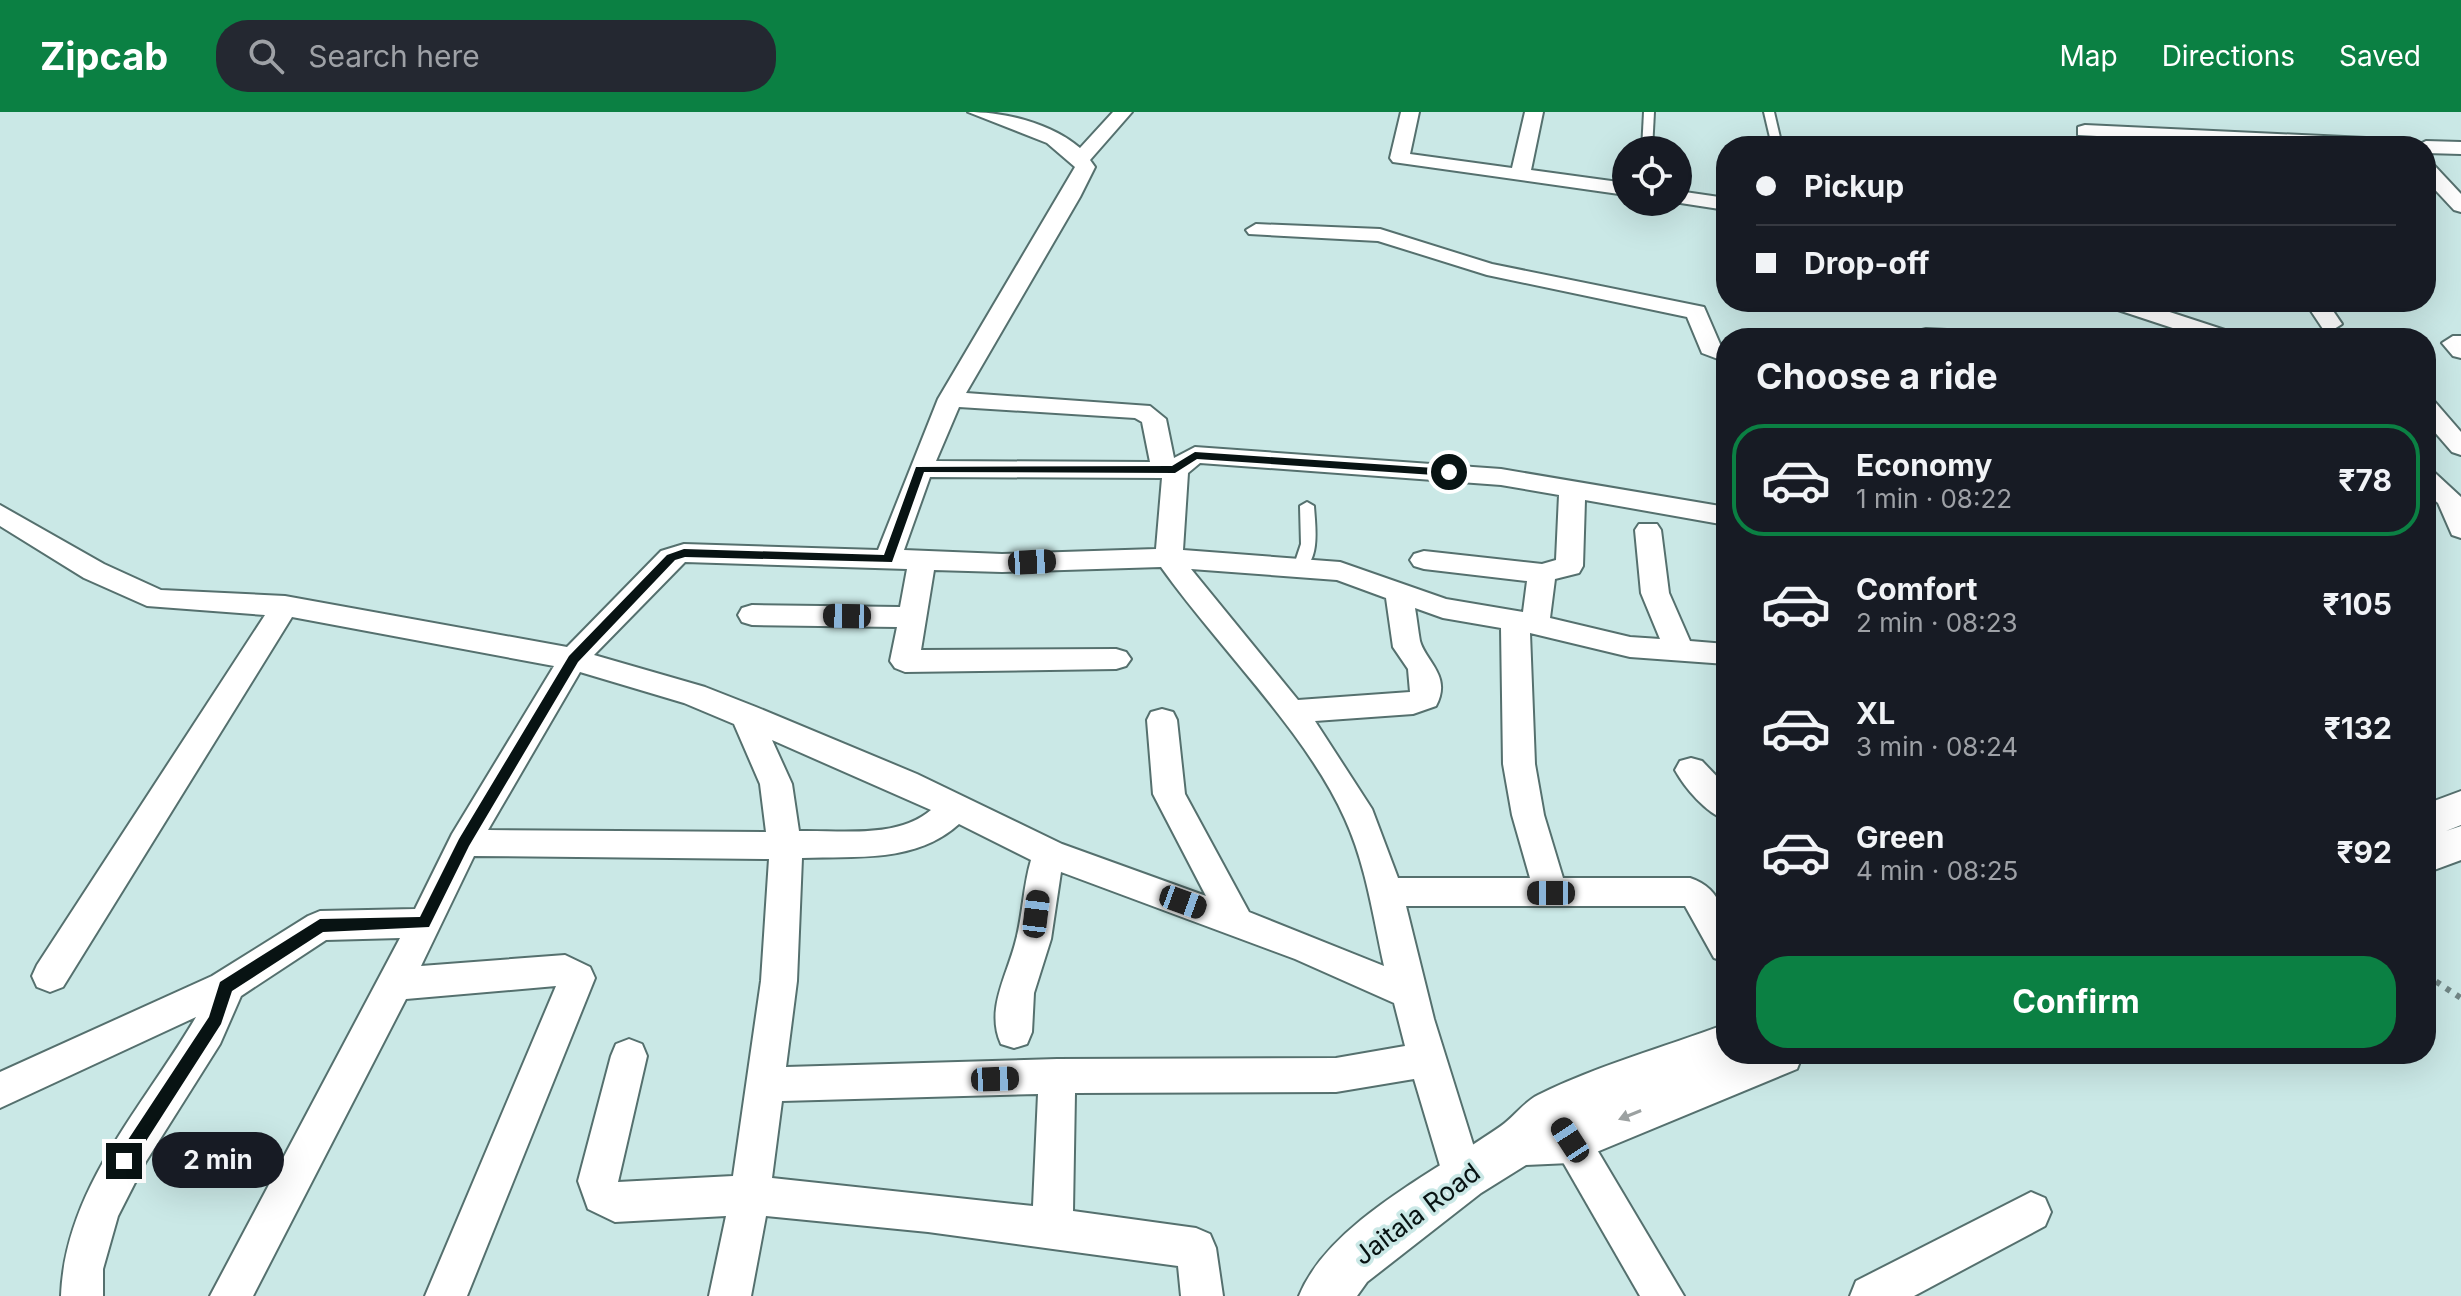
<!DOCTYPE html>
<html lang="en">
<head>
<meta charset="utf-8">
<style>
  body { margin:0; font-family:Inter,sans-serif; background:#242831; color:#f1f3f6; height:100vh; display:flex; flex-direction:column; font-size:30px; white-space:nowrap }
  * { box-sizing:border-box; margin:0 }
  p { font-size:26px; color:#9ea1a6 }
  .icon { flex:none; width:44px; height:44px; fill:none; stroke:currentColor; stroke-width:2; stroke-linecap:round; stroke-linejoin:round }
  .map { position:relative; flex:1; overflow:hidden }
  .details { position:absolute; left:1716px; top:216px; width:720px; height:736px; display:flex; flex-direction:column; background:#171b24; border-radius:32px; box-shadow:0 8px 32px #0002 }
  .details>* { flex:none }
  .guide { position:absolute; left:1716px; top:24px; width:720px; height:176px; border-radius:32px; box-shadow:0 8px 32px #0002; display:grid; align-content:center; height:176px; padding:0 40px; background:#171b24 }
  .buttons { position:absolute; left:1612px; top:24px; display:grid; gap:16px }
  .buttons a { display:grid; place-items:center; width:80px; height:80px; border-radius:50%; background:#171b24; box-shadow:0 8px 32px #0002; font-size:40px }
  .end { position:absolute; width:36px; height:36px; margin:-18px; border:10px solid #081313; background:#fff; box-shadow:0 0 0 4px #fff }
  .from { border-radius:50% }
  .bubble { position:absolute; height:56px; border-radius:28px; background:#171b24; box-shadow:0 8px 32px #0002; font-size:26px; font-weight:700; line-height:56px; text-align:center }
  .car { position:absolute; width:24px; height:48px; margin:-24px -12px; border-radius:10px; box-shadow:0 0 6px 2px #0007; background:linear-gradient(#222 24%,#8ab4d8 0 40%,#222 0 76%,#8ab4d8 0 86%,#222 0) }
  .guide b { display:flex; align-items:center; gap:28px; height:76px; font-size:30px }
  .guide b+b { border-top:2px solid #363941 }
  .guide i { width:20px; height:20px; background:#f1f3f6 }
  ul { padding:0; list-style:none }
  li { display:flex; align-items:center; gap:24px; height:112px; margin:0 16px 12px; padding:0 24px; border:4px solid transparent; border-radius:32px }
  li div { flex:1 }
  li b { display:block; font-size:30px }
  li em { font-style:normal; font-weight:700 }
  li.selected { border-color:#0b8043 }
  li>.icon { width:72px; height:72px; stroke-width:1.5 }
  h2 { padding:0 40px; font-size:36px; line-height:96px }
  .cta { display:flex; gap:16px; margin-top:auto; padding:16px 40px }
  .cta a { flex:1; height:92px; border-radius:32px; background:#0b8043; color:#fff; font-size:32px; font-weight:700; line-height:92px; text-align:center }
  header { display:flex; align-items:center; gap:48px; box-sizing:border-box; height:112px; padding:0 40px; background:#0b8043; color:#fff }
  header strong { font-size:38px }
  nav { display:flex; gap:44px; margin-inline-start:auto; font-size:28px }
  .search { width:560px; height:72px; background:#242831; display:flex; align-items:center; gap:20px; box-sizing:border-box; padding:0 28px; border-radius:32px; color:#9ea1a6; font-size:30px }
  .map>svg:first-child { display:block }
</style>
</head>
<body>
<header>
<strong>Zipcab</strong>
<div class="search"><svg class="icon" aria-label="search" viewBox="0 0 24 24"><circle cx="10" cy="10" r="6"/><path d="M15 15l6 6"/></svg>Search here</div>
<nav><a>Map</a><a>Directions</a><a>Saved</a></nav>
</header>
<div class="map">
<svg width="2461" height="1184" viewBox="0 0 2461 1184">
  <rect width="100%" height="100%" fill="#cae8e6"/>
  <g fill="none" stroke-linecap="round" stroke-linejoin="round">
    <g stroke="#55706e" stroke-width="4">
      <g id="service">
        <path d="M 1644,0 L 1654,0 L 1652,38 L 1642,38 Z"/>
        <path d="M 1764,0 L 1774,0 L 1782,34 L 1772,34 Z"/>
        <path d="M 1926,217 L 2010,221 L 2016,225 L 1918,226 L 1922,218 Z"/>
        <path d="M 1307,390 L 1314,394 C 1315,412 1321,449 1301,458 L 1294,453 L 1301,432 L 1300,394 Z"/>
      </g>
    </g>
    <g stroke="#55706e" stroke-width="4">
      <g id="minor">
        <path d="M 968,0 C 1005,0 1051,11 1080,36 L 1113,0 L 1132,0 L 1090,48 L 1095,55 L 1080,85 L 966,281 L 1150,294 L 1166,307 L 1174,346 L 1195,335 L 1501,357 L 1726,395 L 1726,413 L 1585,388 L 1583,454 L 1579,461 L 1555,467 L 1550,506 L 1630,525 L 1660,527 L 1641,481 L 1635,418 L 1639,412 L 1657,412 L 1661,418 L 1669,481 L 1690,529 L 1726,532 L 1726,552 L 1630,545 L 1530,521 L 1535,652 L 1544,703 L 1563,766 L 1690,766 C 1729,779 1726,815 1726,850 L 1714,846 L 1685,794 L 1406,794 L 1434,907 L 1483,1064 L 1477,1078 L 1463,1083 L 1449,1078 L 1443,1064 L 1414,967 L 1336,980 L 1075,981 L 1073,1099 L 1196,1116 L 1210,1122 L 1216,1136 L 1223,1184 L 1181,1184 L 1178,1154 L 928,1120 L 766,1104 L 751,1184 L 709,1184 L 726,1104 L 615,1110 L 588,1097 L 578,1069 L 611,944 L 616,932 L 629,927 L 642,932 L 647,944 L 618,1070 L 733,1064 L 761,869 L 769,747 L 474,744 L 421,854 L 565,843 L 590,855 L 595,866 L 467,1184 L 425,1184 L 556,874 L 406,887 L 253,1184 L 210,1184 L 400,826 L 326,828 L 241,884 L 220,932 L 145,1051 L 118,1104 L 103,1157 L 103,1184 L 61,1184 C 65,1076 144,994 196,905 L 0,996 L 0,960 L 212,864 L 308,804 L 320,799 L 415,797 L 452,722 L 554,554 L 292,505 L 63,875 L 50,880 L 37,875 L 32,864 L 37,853 L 265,503 L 147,494 L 84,466 L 0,414 L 0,393 L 104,452 L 161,478 L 285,484 L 567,535 L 661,439 L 684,432 L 878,438 L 938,287 L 1075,55 L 1047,31 ZM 959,295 L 1135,306 L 1142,310 L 1150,350 L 936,349 ZM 1200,351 L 1501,373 L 1559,383 L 1556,448 L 1542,452 L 1424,439 L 1414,442 L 1410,448 L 1414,454 L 1424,457 L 1527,469 L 1523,500 L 1446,487 L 1340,450 L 1183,438 L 1188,361 ZM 930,365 L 1162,366 L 1156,437 L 1002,442 L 904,438 ZM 685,450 L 907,457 L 900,495 L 752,493 L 742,496 L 738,503 L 742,510 L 752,513 L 897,515 L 890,549 L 895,556 L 905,560 L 1116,557 L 1126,554 L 1131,547 L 1126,540 L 1116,537 L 921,538 L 934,458 L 1002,460 L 1161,455 C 1217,534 1307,621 1345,707 C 1366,753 1373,804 1384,854 L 1249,800 L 1185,682 L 1177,608 L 1173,600 L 1162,597 L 1151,600 L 1147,608 L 1153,682 L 1206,784 L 1062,732 L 917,662 L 756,595 L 705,575 L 594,543 ZM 1191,457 L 1337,468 L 1386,486 L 1393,535 L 1408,557 L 1410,580 L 1298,588 ZM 1415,496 L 1443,506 L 1501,516 L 1503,652 L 1512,703 L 1530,766 L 1398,766 L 1372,697 L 1315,609 L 1413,602 L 1436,594 C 1452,564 1426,550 1420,529 C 1418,518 1417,507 1415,496 ZM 580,560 L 684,591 L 734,612 L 760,672 L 766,720 L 488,718 ZM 772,628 L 931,698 C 897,727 841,718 799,719 L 792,672 ZM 959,712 L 1031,748 C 1023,775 1023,802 1016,828 C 1008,862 985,897 1001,932 L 1014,936 L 1027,932 L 1032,920 L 1034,881 L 1051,827 L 1061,760 L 1295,847 L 1394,891 L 1405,934 L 1336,946 L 1057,947 L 786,955 L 797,869 L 802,746 C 857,744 916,751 959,712 ZM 1038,982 L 1033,1094 L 772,1066 L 782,989 Z"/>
        <path d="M 1401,0 L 1419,0 L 1410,42 L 1512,56 L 1525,0 L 1543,0 L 1531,58 L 1626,71 L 1626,83 L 1393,50 L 1390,46 Z"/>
        <path d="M 2085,13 L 2409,28 L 2418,33 L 2426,29 L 2461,30 L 2461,42 L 2426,41 L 2426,34 L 2287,34 L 2078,23 L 2078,15 Z"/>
        <path d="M 2426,50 L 2433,52 L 2461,82 L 2461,100 L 2454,98 L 2426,68 Z"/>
        <path d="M 1678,79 L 1726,86 L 1726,98 L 1674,90 L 1678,90 Z"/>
        <path d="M 1256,112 L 1380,117 L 1492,152 L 1704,195 L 1720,232 L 1726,235 L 1726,250 L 1702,241 L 1687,205 L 1487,163 L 1378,129 L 1249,122 L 1246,118 Z"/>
        <path d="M 2106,190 L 2139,190 L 2234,221 L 2237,226 L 2203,226 L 2109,195 Z"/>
        <path d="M 2305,190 L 2327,190 L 2342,212 L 2331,219 L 2323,217 Z"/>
        <path d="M 2453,224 L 2461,224 L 2461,246 L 2453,244 L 2442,231 Z"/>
        <path d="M 2426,288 L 2435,290 L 2461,320 L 2461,343 L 2452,340 L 2426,310 Z"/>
        <path d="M 2426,359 L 2435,361 L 2461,385 L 2461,426 L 2452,423 L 2438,391 L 2426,381 Z"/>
        <path d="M 1691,646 L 1702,649 L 1726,674 L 1726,708 C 1706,701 1685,676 1675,658 L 1680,649 Z"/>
        <path d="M 1560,994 L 1574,999 L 1684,1184 L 1640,1184 L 1541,1012 L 1546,999 Z"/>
        <path d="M 2031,1080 L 2045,1086 L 2051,1100 L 2045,1114 L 1914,1184 L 1850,1184 L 1856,1169 Z"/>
      </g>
    </g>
    <g stroke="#55706e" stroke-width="4">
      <g id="tertiary">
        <path d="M 2461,679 L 2461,713 L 2446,719 L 2461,714 L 2461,748 L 2426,761 L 2426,727 L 2429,725 L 2426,726 L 2426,692 Z"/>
        <path d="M 1726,912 L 1726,942 L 1803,942 L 1797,957 L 1570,1051 L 1526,1053 L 1481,1081 L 1367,1170 L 1357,1184 L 1299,1184 C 1329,1110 1437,1059 1501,1014 C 1514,1005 1524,990 1538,983 C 1596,954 1665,935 1726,912 Z"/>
      </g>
    </g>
    <path stroke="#718685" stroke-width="6" stroke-dasharray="5 7" stroke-linecap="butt" d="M 2426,863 L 2461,886"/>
    <use href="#service" fill="#fff" fill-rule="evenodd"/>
    <use href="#minor" fill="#fff" fill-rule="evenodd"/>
    <use href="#tertiary" fill="#fff" fill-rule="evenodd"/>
  </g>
  <defs><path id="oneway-solid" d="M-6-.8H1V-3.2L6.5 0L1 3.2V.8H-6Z" transform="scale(2)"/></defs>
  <use fill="#9ca1a1" href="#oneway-solid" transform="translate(1630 1003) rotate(158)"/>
  <path fill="#081313" d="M 1195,340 L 1449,357 L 1455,360 L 1449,364 L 1197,347 L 1175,361 L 924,360 L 892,450 L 685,445 L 675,448 L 578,550 L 469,734 L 429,815 L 323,820 L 232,879 L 221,912 L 130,1054 L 118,1054 L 118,1043 L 209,905 L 220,870 L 320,807 L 420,805 L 459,727 L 569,544 L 667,443 L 684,437 L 884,443 L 916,355 L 1172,354 Z"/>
  <g text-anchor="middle" stroke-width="7" stroke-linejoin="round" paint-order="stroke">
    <g font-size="26" fill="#081313" stroke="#cae8e6">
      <text transform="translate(1417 1102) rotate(-37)" y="9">Jaitala Road</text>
    </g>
  </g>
</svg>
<div class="buttons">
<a><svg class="icon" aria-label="locate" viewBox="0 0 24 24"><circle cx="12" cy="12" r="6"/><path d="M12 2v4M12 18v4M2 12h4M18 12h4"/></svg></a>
</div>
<i class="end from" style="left:1449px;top:360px"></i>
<i class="end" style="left:124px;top:1049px"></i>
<div class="bubble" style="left:152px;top:1020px;width:132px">2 min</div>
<i class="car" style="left:1032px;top:450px;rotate:87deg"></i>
<i class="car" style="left:847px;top:504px;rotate:271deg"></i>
<i class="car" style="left:1551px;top:781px;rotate:270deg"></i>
<i class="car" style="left:1183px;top:790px;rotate:110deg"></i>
<i class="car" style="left:1036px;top:802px;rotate:7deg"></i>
<i class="car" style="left:995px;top:967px;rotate:88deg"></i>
<i class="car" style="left:1570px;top:1028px;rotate:327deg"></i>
<div class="guide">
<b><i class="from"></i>Pickup</b>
<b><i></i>Drop-off</b>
</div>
<section class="details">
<h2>Choose a ride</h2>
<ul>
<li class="selected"><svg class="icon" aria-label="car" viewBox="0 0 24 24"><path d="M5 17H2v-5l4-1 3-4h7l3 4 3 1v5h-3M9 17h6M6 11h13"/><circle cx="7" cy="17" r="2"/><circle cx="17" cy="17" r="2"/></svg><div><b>Economy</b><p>1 min · 08:22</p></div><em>₹78</em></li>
<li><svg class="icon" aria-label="car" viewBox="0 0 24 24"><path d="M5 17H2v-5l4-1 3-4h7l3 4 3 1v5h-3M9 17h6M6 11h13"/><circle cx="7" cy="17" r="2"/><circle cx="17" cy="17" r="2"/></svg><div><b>Comfort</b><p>2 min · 08:23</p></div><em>₹105</em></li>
<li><svg class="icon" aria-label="car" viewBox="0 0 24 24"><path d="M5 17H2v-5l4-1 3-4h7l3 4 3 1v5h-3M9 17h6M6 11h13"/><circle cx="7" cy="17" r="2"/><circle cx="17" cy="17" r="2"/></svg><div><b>XL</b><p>3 min · 08:24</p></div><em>₹132</em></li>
<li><svg class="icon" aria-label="car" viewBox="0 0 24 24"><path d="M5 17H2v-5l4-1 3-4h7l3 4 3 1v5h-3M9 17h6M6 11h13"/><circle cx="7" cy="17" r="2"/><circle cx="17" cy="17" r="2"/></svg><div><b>Green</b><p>4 min · 08:25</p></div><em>₹92</em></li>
</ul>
<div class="cta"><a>Confirm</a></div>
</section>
</div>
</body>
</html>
